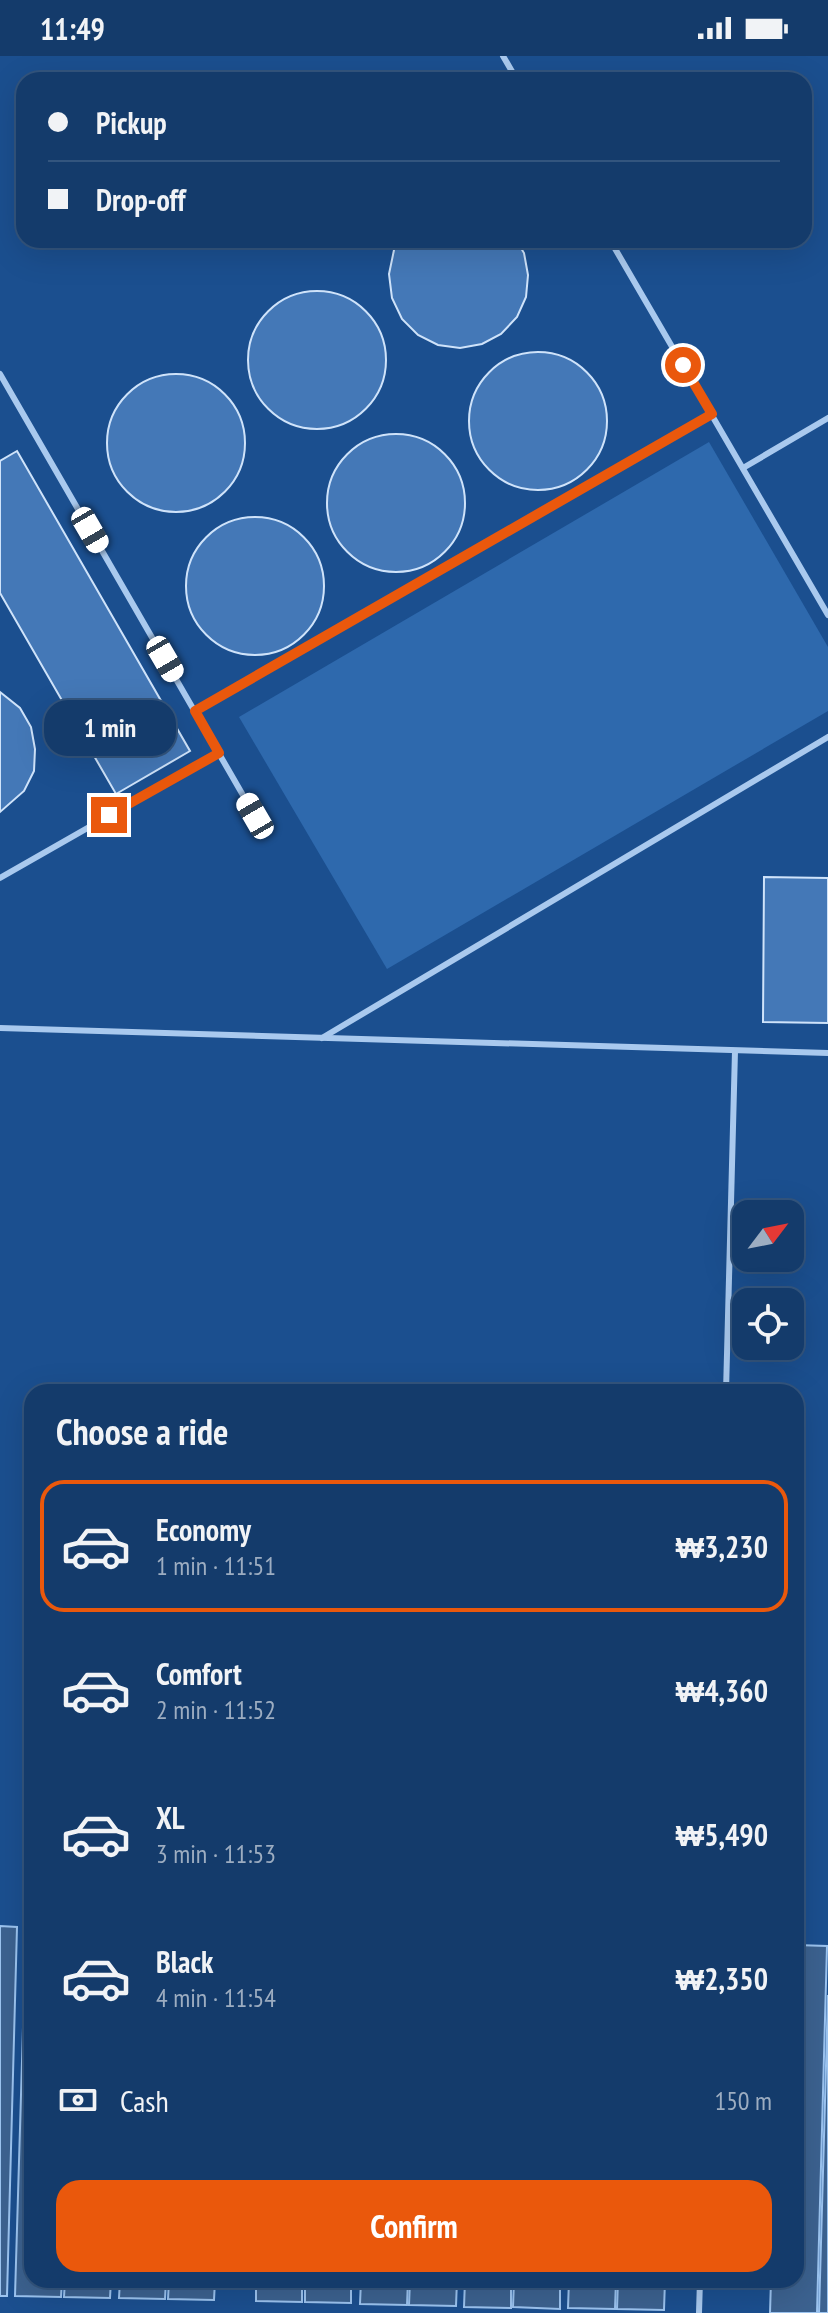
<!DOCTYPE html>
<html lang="en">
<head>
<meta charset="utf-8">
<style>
  body { margin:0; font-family:"PT Sans Narrow",sans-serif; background:#1d4271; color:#f1f3f6; height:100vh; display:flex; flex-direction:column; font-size:30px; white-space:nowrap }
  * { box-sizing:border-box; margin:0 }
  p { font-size:26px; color:#9dadc1 }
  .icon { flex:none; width:44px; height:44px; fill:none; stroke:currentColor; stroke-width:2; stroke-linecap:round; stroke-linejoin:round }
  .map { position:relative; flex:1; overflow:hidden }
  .side { position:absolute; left:24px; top:1328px; width:780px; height:904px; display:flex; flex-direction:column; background:#143b6b; border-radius:24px; box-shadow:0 8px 32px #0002,0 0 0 2px #33557e }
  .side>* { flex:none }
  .top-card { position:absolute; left:16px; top:16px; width:796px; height:176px; border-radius:24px; box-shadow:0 8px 32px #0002,0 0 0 2px #33557e; display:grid; align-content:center; height:176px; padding:0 32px; background:#143b6b }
  .needle { width:52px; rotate:58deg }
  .tools { position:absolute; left:732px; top:1144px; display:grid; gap:16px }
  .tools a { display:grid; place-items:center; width:72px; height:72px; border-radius:16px; background:#143b6b; box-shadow:0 8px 32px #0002,0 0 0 2px #33557e; font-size:40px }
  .end { position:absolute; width:36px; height:36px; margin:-18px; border:10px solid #ea580c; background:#fff; box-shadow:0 0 0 4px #fff }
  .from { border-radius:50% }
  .bubble { position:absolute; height:56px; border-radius:24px; background:#143b6b; box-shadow:0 8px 32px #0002,0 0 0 2px #33557e; font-size:26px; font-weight:600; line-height:56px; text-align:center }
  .car { position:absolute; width:24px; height:48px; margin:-24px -12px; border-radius:10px; box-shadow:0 0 6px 2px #0007; background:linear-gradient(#fff 24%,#345 0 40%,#fff 0 76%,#345 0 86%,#fff 0) }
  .top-card b { display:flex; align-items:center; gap:28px; height:76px; font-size:30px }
  .top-card b+b { border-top:2px solid #33557e }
  .top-card i { width:20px; height:20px; background:#f1f3f6 }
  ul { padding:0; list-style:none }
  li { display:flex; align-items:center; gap:24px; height:132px; margin:0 16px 12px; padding:0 16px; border:4px solid transparent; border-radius:24px }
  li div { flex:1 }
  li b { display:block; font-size:30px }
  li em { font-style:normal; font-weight:600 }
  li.on { border-color:#ea580c }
  li>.icon { width:72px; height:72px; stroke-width:1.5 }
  h2 { padding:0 32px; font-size:36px; line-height:96px }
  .pay { display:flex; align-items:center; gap:20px; height:88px; padding:0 32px; font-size:30px }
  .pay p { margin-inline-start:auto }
  .action { display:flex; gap:16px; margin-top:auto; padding:16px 32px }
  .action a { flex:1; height:92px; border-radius:24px; background:#ea580c; color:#fff; font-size:32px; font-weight:600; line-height:92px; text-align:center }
  .status { display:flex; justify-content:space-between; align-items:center; height:56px; padding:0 40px; background:#143b6b; direction:ltr }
  .status svg { height:22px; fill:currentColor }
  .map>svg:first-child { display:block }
</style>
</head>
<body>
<div class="status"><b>11:49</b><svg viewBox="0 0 49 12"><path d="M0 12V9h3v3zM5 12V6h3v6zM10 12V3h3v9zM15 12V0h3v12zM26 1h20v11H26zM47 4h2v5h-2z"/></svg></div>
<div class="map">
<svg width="828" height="2257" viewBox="0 0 828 2257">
  <rect width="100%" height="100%" fill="#1b4f8f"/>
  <path fill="#2e69ad" d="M 709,386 L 828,591 L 828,655 L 387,913 L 239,661 Z"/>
  <g fill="#3c6290" stroke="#9cc4f0" stroke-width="2">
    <path d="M 0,1870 L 17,1871 L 7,2240 L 0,2240 Z"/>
    <path d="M 26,1871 L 32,1871 L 32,2224 L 62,2224 L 61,2241 L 15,2240 Z"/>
    <path d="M 796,1889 L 827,1890 L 817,2257 L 770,2257 L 771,2224 L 796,2224 Z"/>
    <path d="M 828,1939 L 828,2257 L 819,2257 Z"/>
    <path d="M 65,2224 L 111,2224 L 110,2242 L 64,2241 Z"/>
    <path d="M 120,2224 L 166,2224 L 165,2243 L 119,2242 Z"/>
    <path d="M 169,2224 L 215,2224 L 214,2244 L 168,2243 Z"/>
    <path d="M 256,2224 L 302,2224 L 302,2246 L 256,2245 Z"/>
    <path d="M 305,2224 L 351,2224 L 351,2247 L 305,2246 Z"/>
    <path d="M 361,2224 L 408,2224 L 407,2249 L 360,2248 Z"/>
    <path d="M 410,2224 L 457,2224 L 456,2250 L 409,2249 Z"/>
    <path d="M 465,2224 L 511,2224 L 511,2252 L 464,2251 Z"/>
    <path d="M 514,2224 L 560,2224 L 560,2253 L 513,2251 Z"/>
    <path d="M 569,2224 L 616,2224 L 615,2253 L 568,2252 Z"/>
    <path d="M 618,2224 L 665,2224 L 664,2254 L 617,2253 Z"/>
  </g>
  <g fill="#4478b7" stroke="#cfe3fa" stroke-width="2">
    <path d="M 401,184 L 516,184 L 524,197 L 528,219 L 526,241 L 517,261 L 501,278 L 482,288 L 460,292 L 438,289 L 418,279 L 402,263 L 392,242 L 389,218 L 394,194 Z"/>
    <circle cx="317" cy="304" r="69"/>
    <circle cx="538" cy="365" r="69"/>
    <circle cx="176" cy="387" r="69"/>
    <circle cx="396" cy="447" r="69"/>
    <path d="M 17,395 L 190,695 L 116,738 L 0,537 L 0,405 Z"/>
    <circle cx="255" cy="530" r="69"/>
    <path d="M 0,636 L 20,652 L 31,671 L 35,693 L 34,715 L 24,735 L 0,756 Z"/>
    <path d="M 764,821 L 828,822 L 828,967 L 763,966 Z"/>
  </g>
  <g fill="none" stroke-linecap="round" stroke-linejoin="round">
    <g stroke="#a9c9ee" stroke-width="6">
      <path d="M 503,0 L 517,24"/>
      <path d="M 610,184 L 828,559"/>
      <path d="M 0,318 L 255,760"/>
      <path d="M 743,412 L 828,362"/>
      <path d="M 195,655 L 712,358"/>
      <path d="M 0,822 L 219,697"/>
      <path d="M 0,972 L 828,997"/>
      <path d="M 322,982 L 828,681"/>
      <path d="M 726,1336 L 735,995"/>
      <path d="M 699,2257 L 700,2224"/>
    </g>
  </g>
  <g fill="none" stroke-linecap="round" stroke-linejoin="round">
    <path stroke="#ea580c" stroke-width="10" d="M 109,759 L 219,697 L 195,655 L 712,358 L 683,309"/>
  </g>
</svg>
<div class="tools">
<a><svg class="needle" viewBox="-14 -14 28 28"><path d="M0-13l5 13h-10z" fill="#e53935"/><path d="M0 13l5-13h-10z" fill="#9dadc1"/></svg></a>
<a><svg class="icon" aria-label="locate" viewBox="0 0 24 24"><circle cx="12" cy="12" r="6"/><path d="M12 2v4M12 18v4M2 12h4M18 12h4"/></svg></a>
</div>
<i class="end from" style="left:683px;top:309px"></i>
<i class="end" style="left:109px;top:759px"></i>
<div class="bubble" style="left:44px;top:644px;width:132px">1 min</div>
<i class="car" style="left:90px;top:474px;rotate:150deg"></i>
<i class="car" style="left:165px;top:603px;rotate:150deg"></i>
<i class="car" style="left:255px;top:760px;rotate:330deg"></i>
<div class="top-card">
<b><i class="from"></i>Pickup</b>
<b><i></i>Drop-off</b>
</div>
<section class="side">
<h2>Choose a ride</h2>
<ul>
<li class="on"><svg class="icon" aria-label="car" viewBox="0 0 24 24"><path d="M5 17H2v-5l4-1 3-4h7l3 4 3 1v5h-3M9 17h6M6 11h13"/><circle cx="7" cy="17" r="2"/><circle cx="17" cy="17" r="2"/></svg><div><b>Economy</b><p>1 min · 11:51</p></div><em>₩3,230</em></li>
<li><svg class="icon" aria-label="car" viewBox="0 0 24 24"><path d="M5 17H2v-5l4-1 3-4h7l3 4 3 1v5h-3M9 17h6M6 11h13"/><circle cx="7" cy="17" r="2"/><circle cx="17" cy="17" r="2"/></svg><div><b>Comfort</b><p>2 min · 11:52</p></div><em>₩4,360</em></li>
<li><svg class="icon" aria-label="car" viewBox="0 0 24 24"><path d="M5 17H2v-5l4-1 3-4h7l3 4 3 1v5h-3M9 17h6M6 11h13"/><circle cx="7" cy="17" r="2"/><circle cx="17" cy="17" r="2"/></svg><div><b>XL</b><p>3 min · 11:53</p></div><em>₩5,490</em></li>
<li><svg class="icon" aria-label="car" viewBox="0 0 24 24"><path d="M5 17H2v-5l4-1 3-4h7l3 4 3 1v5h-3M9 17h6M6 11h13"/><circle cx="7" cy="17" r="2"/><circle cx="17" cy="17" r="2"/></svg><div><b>Black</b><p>4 min · 11:54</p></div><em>₩2,350</em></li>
</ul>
<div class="pay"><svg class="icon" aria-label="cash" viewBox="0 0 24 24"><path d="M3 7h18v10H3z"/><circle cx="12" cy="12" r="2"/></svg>Cash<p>150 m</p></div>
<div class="action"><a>Confirm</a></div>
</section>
</div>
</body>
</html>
